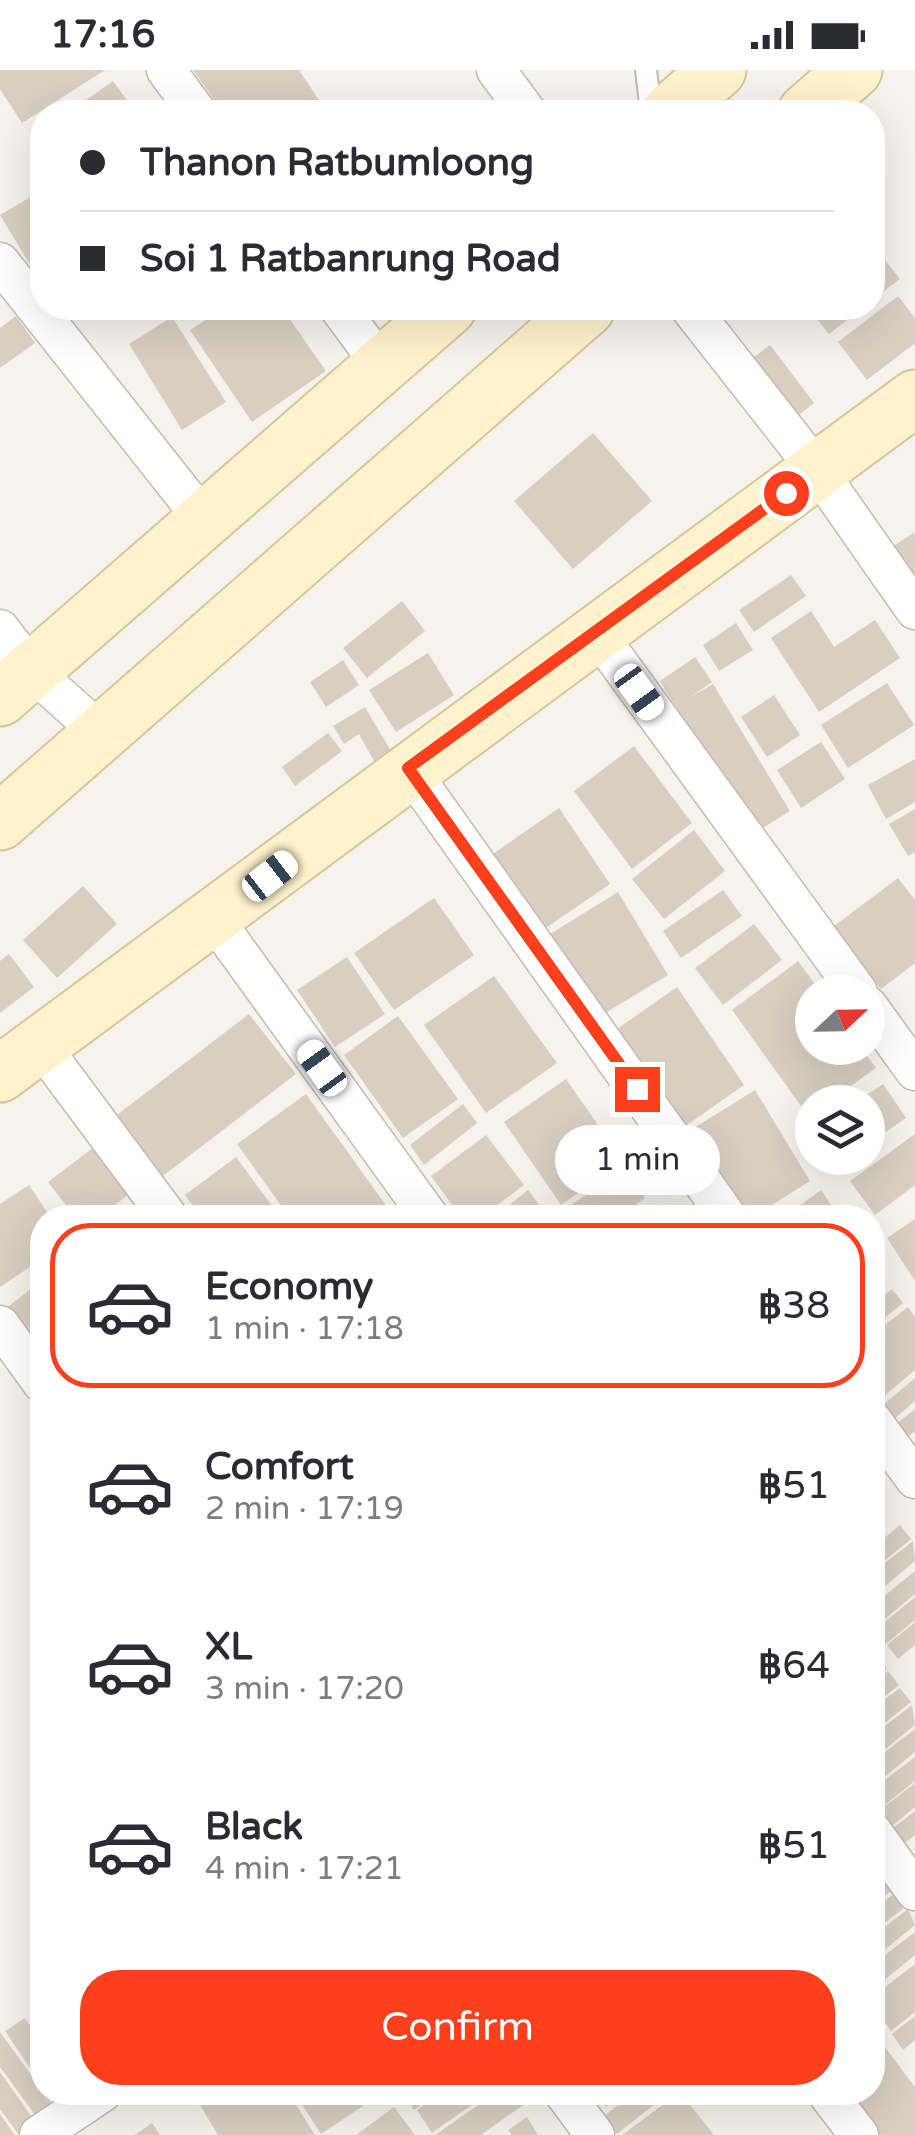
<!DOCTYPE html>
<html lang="en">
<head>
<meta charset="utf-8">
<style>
  body { margin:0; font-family:"Varela Round",sans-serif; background:#f7f7f7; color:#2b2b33; height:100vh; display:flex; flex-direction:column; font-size:38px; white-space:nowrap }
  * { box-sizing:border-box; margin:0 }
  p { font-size:32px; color:#7c7c81 }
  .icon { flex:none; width:55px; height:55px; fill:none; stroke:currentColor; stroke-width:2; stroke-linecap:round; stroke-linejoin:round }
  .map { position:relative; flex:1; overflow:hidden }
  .panel { position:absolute; left:30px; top:1135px; width:855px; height:900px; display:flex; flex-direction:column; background:#fff; border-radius:40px; box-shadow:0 10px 40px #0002 }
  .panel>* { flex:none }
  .top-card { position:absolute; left:30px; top:30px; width:855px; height:220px; border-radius:40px; box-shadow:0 10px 40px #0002; display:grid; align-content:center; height:220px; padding:0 50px; background:#fff }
  .needle { width:65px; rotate:68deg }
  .tools { position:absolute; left:795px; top:905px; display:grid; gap:20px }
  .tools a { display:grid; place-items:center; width:90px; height:90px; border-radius:50%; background:#fff; box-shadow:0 10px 40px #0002; font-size:50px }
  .end { position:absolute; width:45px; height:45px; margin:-22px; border:12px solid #fc3f1d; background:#fff; box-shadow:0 0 0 5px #fff }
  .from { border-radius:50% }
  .bubble { position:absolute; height:70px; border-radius:35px; background:#fff; box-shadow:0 10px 40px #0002; font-size:32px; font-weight:600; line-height:70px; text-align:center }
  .car { position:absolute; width:30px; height:60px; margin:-30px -15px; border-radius:12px; box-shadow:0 0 8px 2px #0007; background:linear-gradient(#fff 24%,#345 0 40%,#fff 0 76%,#345 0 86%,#fff 0) }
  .top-card b { display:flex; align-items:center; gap:35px; height:95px; font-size:38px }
  .top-card b+b { border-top:2px solid #e1e1e2 }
  .top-card i { width:25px; height:25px; background:#2b2b33 }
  ul { padding:18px 0 0; list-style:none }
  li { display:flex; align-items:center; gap:30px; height:165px; margin:0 20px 15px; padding:0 30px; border:5px solid transparent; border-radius:40px }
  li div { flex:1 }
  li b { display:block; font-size:38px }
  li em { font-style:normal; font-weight:600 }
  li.selected { border-color:#fc3f1d }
  li>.icon { width:90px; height:90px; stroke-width:1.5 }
  .primary-button { display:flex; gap:20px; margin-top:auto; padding:20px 50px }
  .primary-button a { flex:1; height:115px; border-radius:40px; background:#fc3f1d; color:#fff; font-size:40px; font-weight:600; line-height:115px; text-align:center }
  .status { display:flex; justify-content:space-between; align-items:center; height:70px; padding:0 50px; background:#fff; direction:ltr }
  .status svg { height:28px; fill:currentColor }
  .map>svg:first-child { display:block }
</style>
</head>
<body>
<div class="status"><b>17:16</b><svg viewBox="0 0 49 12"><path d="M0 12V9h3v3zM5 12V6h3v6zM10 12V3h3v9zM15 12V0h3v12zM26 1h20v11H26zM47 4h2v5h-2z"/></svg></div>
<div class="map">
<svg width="915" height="2065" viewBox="0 0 915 2065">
  <rect width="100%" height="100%" fill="#f6f3ec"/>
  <g fill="#d8cfc1">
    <path d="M 0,0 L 105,0 L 22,53 L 0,19 Z"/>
    <path d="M 193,0 L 299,0 L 325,39 L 223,42 Z"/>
    <path d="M 113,11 L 135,42 L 69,42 Z"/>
    <path d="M 42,120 L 42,187 L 30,195 L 0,145 Z"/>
    <path d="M 872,174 L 900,209 L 872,230 Z"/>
    <path d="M 898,226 L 915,248 L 915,273 L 867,310 L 838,272 Z"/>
    <path d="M 174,238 L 206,238 L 182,251 Z"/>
    <path d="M 224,238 L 282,238 L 326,301 L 252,352 L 190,260 Z"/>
    <path d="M 808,238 L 863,238 L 829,264 Z"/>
    <path d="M 16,246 L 35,273 L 0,298 L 0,258 Z"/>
    <path d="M 172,247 L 226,332 L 182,360 L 129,274 Z"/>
    <path d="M 770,275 L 814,333 L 785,356 L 740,297 Z"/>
    <path d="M 593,363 L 652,431 L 573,499 L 514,431 Z"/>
    <path d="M 915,462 L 915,514 L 887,480 Z"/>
    <path d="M 791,505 L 806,526 L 754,562 L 739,540 Z"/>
    <path d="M 402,531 L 425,561 L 367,608 L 343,578 Z"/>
    <path d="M 811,541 L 834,577 L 875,550 L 900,588 L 819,642 L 771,568 Z"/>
    <path d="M 736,553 L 753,580 L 719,601 L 703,575 Z"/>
    <path d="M 428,583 L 454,625 L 396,662 L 369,620 Z"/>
    <path d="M 695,587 L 712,612 L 690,627 L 713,614 L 790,741 L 753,764 L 660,611 Z"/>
    <path d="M 343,590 L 359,615 L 326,637 L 310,612 Z"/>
    <path d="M 887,613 L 914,655 L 848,698 L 821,655 Z"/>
    <path d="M 774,625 L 800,665 L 767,687 L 741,647 Z"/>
    <path d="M 365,637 L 395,688 L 378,698 L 359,664 L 344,674 L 333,656 Z"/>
    <path d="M 328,663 L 342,681 L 295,716 L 282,697 Z"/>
    <path d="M 821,672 L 845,709 L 801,738 L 777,700 Z"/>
    <path d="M 634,676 L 692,753 L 632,799 L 574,721 Z"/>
    <path d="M 915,689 L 915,732 L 886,749 L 868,715 Z"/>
    <path d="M 559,738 L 610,814 L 534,866 L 483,791 Z"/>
    <path d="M 915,739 L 915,782 L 908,786 L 889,754 Z"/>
    <path d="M 694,760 L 725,801 L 664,849 L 632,809 Z"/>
    <path d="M 898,808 L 915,830 L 915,893 L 881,919 L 834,856 Z"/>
    <path d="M 83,816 L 117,854 L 57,908 L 23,870 Z"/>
    <path d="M 723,820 L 742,846 L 681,888 L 663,861 Z"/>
    <path d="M 618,822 L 668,905 L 597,948 L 547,866 Z"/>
    <path d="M 434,828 L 474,885 L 394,940 L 354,883 Z"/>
    <path d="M 754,854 L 782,890 L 723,935 L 695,898 Z"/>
    <path d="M 9,884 L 34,917 L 0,943 L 0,891 Z"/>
    <path d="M 347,887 L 385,944 L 335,977 L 297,920 Z"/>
    <path d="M 798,891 L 821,922 L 812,922 L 812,978 L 861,978 L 876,998 L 828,1032 L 812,1032 L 809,1047 L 732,940 Z"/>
    <path d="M 494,906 L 557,993 L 486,1043 L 424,955 Z"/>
    <path d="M 677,917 L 744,1015 L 677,1062 L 610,964 Z"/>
    <path d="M 249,944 L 296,1004 L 159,1109 L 113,1048 Z"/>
    <path d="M 398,946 L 458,1029 L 403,1068 L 344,985 Z"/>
    <path d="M 566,1009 L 623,1091 L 561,1135 L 504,1052 Z"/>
    <path d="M 883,1014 L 906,1048 L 868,1074 L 868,1032 L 856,1032 Z"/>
    <path d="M 755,1020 L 810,1111 L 751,1148 L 737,1148 L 686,1063 Z"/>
    <path d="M 306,1024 L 395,1148 L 290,1148 L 237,1074 Z"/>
    <path d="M 463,1034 L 477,1053 L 424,1095 L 410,1075 Z"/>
    <path d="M 915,1064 L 915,1115 L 875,1145 L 850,1111 Z"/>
    <path d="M 486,1065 L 524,1115 L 480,1148 L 462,1148 L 431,1106 Z"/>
    <path d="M 98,1074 L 133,1121 L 98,1148 L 76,1148 L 48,1112 Z"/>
    <path d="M 236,1087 L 281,1148 L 202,1148 L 185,1125 Z"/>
    <path d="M 626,1098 L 645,1128 L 616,1148 L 566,1148 L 562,1141 Z"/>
    <path d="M 29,1115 L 51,1148 L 42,1148 L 42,1189 L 0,1217 L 0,1134 Z"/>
    <path d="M 528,1120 L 549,1148 L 493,1148 Z"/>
    <path d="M 821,1120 L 840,1148 L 783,1148 Z"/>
    <path d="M 651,1135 L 659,1148 L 633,1148 Z"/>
    <path d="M 915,1149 L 915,1211 L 887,1168 Z"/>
    <path d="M 42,1211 L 42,1257 L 28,1268 L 6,1238 Z"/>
    <path d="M 892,1219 L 903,1233 L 872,1258 L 872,1235 Z"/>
    <path d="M 908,1237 L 915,1247 L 915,1300 L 872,1336 L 872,1265 Z"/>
    <path d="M 915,1308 L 915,1331 L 887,1355 L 876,1341 Z"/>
    <path d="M 915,1339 L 915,1361 L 900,1373 L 890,1359 Z"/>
    <path d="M 900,1455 L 911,1469 L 872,1501 L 872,1478 Z"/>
    <path d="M 913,1471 L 915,1491 L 872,1527 L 872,1503 Z"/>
    <path d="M 915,1501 L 915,1524 L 872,1560 L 872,1536 Z"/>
    <path d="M 915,1527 L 915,1550 L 886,1574 L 875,1560 Z"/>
    <path d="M 915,1552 L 915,1575 L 898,1589 L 887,1575 Z"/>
    <path d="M 877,1584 L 887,1599 L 872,1610 L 872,1587 Z"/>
    <path d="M 888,1601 L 899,1615 L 872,1636 L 872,1613 Z"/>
    <path d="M 900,1618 L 911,1632 L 872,1663 L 872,1639 Z"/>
    <path d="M 912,1635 L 915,1655 L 872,1690 L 872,1666 Z"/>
    <path d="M 915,1659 L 915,1682 L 872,1717 L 872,1692 Z"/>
    <path d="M 915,1687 L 915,1711 L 881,1738 L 872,1720 Z"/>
    <path d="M 915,1713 L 915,1737 L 892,1756 L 880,1740 Z"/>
    <path d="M 915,1741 L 915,1765 L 905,1773 L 893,1758 Z"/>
    <path d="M 882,1806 L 892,1820 L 872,1836 L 872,1813 Z"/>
    <path d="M 895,1823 L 905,1837 L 872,1863 L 872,1840 Z"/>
    <path d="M 908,1839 L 915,1855 L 872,1890 L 872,1867 Z"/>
    <path d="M 915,1862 L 915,1885 L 872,1920 L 872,1895 Z"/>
    <path d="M 915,1894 L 915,1942 L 891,1961 L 872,1935 L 872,1927 Z"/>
    <path d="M 42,1940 L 42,1970 L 29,1950 Z"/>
    <path d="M 915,1946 L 915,1970 L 903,1980 L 892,1964 Z"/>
    <path d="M 25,1948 L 42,1973 L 42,2016 L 5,1961 Z"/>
    <path d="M 872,1960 L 915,2017 L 915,2065 L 874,2065 L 842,2022 L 872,2022 Z"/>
    <path d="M 0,1962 L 58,2042 L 41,2053 L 0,1997 Z"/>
    <path d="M 0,2002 L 39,2057 L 28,2065 L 19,2065 L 0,2039 Z"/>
    <path d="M 192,2022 L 288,2022 L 315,2065 L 218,2065 Z"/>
    <path d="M 294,2022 L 354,2022 L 363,2036 L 321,2064 Z"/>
    <path d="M 403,2022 L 438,2022 L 414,2040 Z"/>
    <path d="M 443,2022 L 490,2022 L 432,2063 L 417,2040 Z"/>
    <path d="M 497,2022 L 529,2022 L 533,2028 L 481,2065 L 435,2065 Z"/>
    <path d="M 595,2022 L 624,2022 L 606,2037 Z"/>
    <path d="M 635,2022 L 670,2022 L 617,2064 L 603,2047 Z"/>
    <path d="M 680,2022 L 714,2065 L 622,2065 Z"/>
    <path d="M 394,2037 L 415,2065 L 356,2065 Z"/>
    <path d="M 0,2044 L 15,2065 L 0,2065 Z"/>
    <path d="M 527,2047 L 538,2065 L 512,2065 L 508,2060 Z"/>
    <path d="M 152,2053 L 160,2065 L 135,2065 Z"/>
  </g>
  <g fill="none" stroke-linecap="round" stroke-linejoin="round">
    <g stroke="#c2bbae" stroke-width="24">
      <path id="lane" d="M 646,0 L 651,42"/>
    </g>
    <g stroke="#c2bbae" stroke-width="41">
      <g id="street">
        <path d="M 166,0 L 197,42"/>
        <path d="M 496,0 L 527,42"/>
        <path d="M 0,192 L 204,450"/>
        <path d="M 339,238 L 382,296"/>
        <path d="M 690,238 L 817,400 L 915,540"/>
        <path d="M 0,559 L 32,601 L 101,663"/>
        <path d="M 596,562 L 858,922"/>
        <path d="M 409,699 L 728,1148"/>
        <path d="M 214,849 L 430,1148"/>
        <path d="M 868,936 L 915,1001"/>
        <path d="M 41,976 L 169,1148"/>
        <path d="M 0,1255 L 42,1313"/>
        <path d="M 872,1350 L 915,1409"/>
        <path d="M 872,1761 L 915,1821"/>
        <path d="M 563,2022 L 595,2065"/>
        <path d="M 826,2022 L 859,2065"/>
        <path d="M 39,2065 L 103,2022"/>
      </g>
    </g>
    <g stroke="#d6c79b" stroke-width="59">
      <g id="secondary">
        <path d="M 670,42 L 718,0"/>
        <path d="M 806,42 L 854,0"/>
        <path d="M 0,628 L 448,238"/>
        <path d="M 0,752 L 587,238"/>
        <path d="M 0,1004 L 915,328"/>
      </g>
    </g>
    <use href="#lane" stroke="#fff" stroke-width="20"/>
    <use href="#street" stroke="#fff" stroke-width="38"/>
    <use href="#secondary" stroke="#fff3cd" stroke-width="55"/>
  </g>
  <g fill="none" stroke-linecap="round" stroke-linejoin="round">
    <path stroke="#fc3f1d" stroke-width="12" d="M 637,1019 L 408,698 L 786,423"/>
  </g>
</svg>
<div class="tools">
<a><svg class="needle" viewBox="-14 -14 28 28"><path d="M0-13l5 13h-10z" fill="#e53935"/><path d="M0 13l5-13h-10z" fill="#7c7c81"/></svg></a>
<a><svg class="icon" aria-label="layers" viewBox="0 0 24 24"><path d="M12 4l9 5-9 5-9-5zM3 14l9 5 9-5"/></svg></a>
</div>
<i class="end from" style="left:786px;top:423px"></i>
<i class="end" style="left:637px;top:1019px"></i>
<div class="bubble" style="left:555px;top:1055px;width:165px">1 min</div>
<i class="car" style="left:639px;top:622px;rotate:144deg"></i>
<i class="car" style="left:270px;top:806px;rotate:52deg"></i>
<i class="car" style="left:322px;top:998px;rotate:324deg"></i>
<div class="top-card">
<b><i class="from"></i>Thanon Ratbumloong</b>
<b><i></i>Soi 1 Ratbanrung Road</b>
</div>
<section class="panel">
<ul>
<li class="selected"><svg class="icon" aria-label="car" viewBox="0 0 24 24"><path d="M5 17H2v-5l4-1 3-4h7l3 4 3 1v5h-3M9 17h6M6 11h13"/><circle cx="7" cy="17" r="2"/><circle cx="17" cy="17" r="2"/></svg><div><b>Economy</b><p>1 min · 17:18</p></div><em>฿38</em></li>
<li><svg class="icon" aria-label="car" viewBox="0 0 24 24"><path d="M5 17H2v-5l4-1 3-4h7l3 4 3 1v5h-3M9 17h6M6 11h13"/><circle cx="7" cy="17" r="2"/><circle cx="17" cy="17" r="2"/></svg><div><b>Comfort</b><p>2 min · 17:19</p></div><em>฿51</em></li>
<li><svg class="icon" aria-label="car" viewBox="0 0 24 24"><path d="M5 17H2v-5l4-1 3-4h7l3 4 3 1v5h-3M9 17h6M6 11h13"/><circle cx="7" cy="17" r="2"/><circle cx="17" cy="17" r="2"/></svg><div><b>XL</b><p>3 min · 17:20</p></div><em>฿64</em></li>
<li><svg class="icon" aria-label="car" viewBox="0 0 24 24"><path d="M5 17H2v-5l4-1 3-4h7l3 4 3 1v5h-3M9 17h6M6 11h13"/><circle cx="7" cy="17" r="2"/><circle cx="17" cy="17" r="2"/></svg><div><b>Black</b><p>4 min · 17:21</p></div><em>฿51</em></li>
</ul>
<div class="primary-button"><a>Confirm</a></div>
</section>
</div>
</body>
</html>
